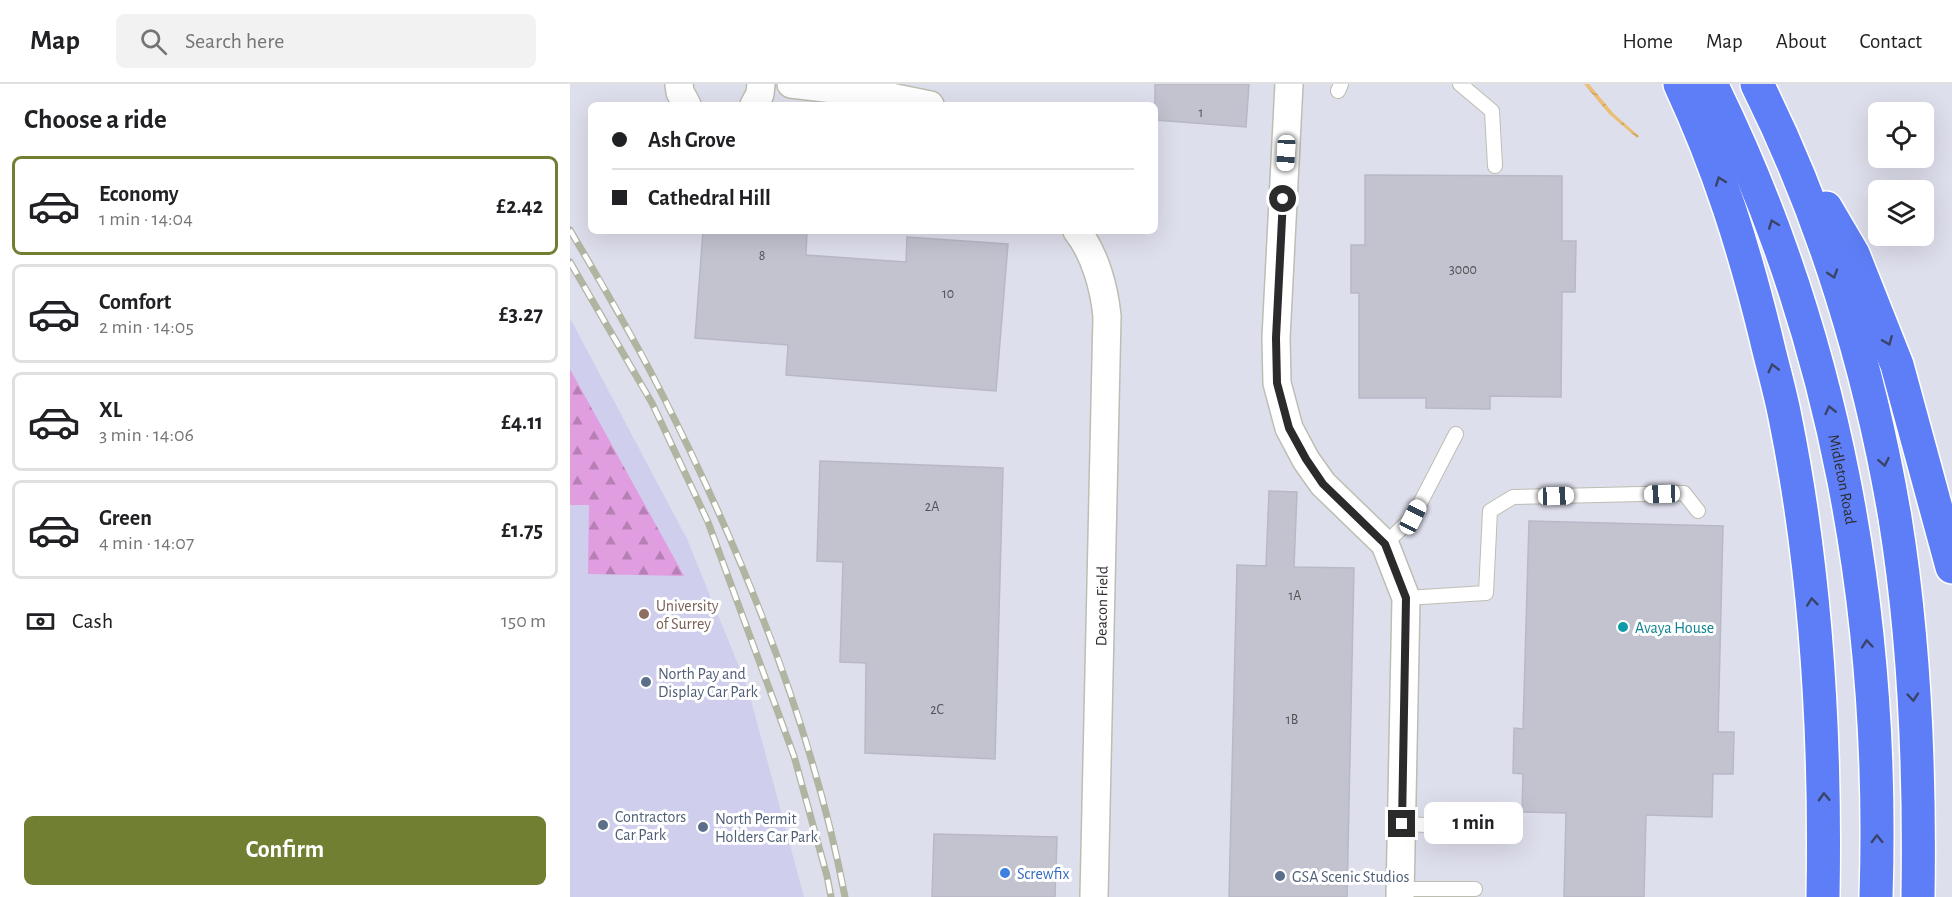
<!DOCTYPE html>
<html lang="en">
<head>
<meta charset="utf-8">
<style>
  body { margin:0; font-family:"Alegreya Sans",sans-serif; background:#f2f2f2; color:#202124; height:100vh; display:flex; flex-direction:column; font-size:22px; white-space:nowrap }
  * { box-sizing:border-box; margin:0 }
  p { font-size:20px; color:#757577 }
  .icon { flex:none; width:33px; height:33px; fill:none; stroke:currentColor; stroke-width:2; stroke-linecap:round; stroke-linejoin:round }
  .map { position:relative; flex:1; overflow:hidden }
  .side { display:flex; flex-direction:column; background:#fff; width:570px }
  .side>* { flex:none }
  .guide { position:absolute; left:18px; top:18px; width:570px; height:132px; border-radius:9px; box-shadow:0 6px 24px #0002; display:grid; align-content:center; height:132px; padding:0 24px; background:#fff }
  .controls { position:absolute; left:1298px; top:18px; display:grid; gap:12px }
  .controls a { display:grid; place-items:center; width:66px; height:66px; border-radius:9px; background:#fff; box-shadow:0 6px 24px #0002; font-size:30px }
  .end { position:absolute; width:27px; height:27px; margin:-14px; border:8px solid #2b2b2b; background:#fff; box-shadow:0 0 0 3px #fff }
  .from { border-radius:50% }
  .bubble { position:absolute; height:42px; border-radius:9px; background:#fff; box-shadow:0 6px 24px #0002; font-size:20px; font-weight:700; line-height:42px; text-align:center }
  .car { position:absolute; width:18px; height:36px; margin:-18px -9px; border-radius:8px; box-shadow:0 0 4px 2px #0007; background:linear-gradient(#fff 24%,#345 0 40%,#fff 0 76%,#345 0 86%,#fff 0) }
  .guide b { display:flex; align-items:center; gap:21px; height:57px; font-size:22px }
  .guide b+b { border-top:2px solid #e0e0e0 }
  .guide i { width:15px; height:15px; background:#202124 }
  ul { padding:0; list-style:none }
  li { display:flex; align-items:center; gap:18px; height:99px; margin:0 12px 9px; padding:0 12px; border:3px solid #e0e0e0; border-radius:9px }
  li div { flex:1 }
  li b { display:block; font-size:22px }
  li em { font-style:normal; font-weight:700 }
  li.active { border-color:#717f33 }
  li>.icon { width:54px; height:54px; stroke-width:1.5 }
  h2 { padding:0 24px; font-size:27px; line-height:72px }
  .pay { display:flex; align-items:center; gap:15px; height:66px; padding:0 24px; font-size:22px }
  .pay p { margin-inline-start:auto }
  .button { display:flex; gap:12px; margin-top:auto; padding:12px 24px }
  .button a { flex:1; height:69px; border-radius:9px; background:#717f33; color:#fff; font-size:24px; font-weight:700; line-height:69px; text-align:center }
  header { display:flex; align-items:center; gap:36px; box-sizing:border-box; height:84px; padding:0 30px; background:#fff; border-bottom:2px solid #e0e0e0 }
  header strong { font-size:28px }
  nav { display:flex; gap:33px; margin-inline-start:auto; font-size:21px }
  .search { width:420px; height:54px; background:#f2f2f2; display:flex; align-items:center; gap:15px; box-sizing:border-box; padding:0 21px; border-radius:9px; color:#757577; font-size:22px }
  main { display:flex; flex:1; min-height:0 }
  .map>svg:first-child { display:block }
</style>
</head>
<body>
<header>
<strong>Map</strong>
<div class="search"><svg class="icon" aria-label="search" viewBox="0 0 24 24"><circle cx="10" cy="10" r="6"/><path d="M15 15l6 6"/></svg>Search here</div>
<nav><a>Home</a><a>Map</a><a>About</a><a>Contact</a></nav>
</header>
<main>
<section class="side">
<h2>Choose a ride</h2>
<ul>
<li class="active"><svg class="icon" aria-label="car" viewBox="0 0 24 24"><path d="M5 17H2v-5l4-1 3-4h7l3 4 3 1v5h-3M9 17h6M6 11h13"/><circle cx="7" cy="17" r="2"/><circle cx="17" cy="17" r="2"/></svg><div><b>Economy</b><p>1 min · 14:04</p></div><em>£2.42</em></li>
<li><svg class="icon" aria-label="car" viewBox="0 0 24 24"><path d="M5 17H2v-5l4-1 3-4h7l3 4 3 1v5h-3M9 17h6M6 11h13"/><circle cx="7" cy="17" r="2"/><circle cx="17" cy="17" r="2"/></svg><div><b>Comfort</b><p>2 min · 14:05</p></div><em>£3.27</em></li>
<li><svg class="icon" aria-label="car" viewBox="0 0 24 24"><path d="M5 17H2v-5l4-1 3-4h7l3 4 3 1v5h-3M9 17h6M6 11h13"/><circle cx="7" cy="17" r="2"/><circle cx="17" cy="17" r="2"/></svg><div><b>XL</b><p>3 min · 14:06</p></div><em>£4.11</em></li>
<li><svg class="icon" aria-label="car" viewBox="0 0 24 24"><path d="M5 17H2v-5l4-1 3-4h7l3 4 3 1v5h-3M9 17h6M6 11h13"/><circle cx="7" cy="17" r="2"/><circle cx="17" cy="17" r="2"/></svg><div><b>Green</b><p>4 min · 14:07</p></div><em>£1.75</em></li>
</ul>
<div class="pay"><svg class="icon" aria-label="cash" viewBox="0 0 24 24"><path d="M3 7h18v10H3z"/><circle cx="12" cy="12" r="2"/></svg>Cash<p>150 m</p></div>
<div class="button"><a>Confirm</a></div>
</section>
<div class="map">
<svg width="1382" height="813" viewBox="0 0 1382 813">
  <defs>
    <pattern id="forest-firs" width="22" height="20" patternUnits="userSpaceOnUse" patternTransform="scale(1.5)"><rect width="22" height="20" fill="#e09ddf"/><path d="M5 1l3.5 6h-7zM16 11l3.5 6h-7z" fill="#b680b5"/></pattern>
    <pattern id="water-waves" width="16" height="10" patternUnits="userSpaceOnUse" patternTransform="scale(1.5)"><rect width="16" height="10" fill="#eabe76"/><path d="M0 5q4-4 8 0t8 0" fill="none" stroke="#c9a366"/></pattern>
  </defs>
  <rect width="100%" height="100%" fill="#dedfec"/>
  <path fill="#cfceed" d="M 0,234 L 117,455 L 178,605 L 234,813 L 0,813 Z"/>
  <path fill="url(#forest-firs)" d="M 0,285 L 114,492 L 18,490 L 19,421 L 0,421 Z"/>
  <path fill="url(#water-waves)" d="M 1014,0 L 1019,0 L 1044,30 L 1069,52 L 1067,54 L 1039,30 Z"/>
  <g fill="#c2c3cf" stroke="#b8b8c8" stroke-width="1.5">
    <path d="M 585,0 L 679,0 L 676,43 L 585,36 Z"/>
    <path d="M 795,91 L 992,92 L 992,157 L 1006,157 L 1005,208 L 992,208 L 991,313 L 920,312 L 920,325 L 856,324 L 856,314 L 789,314 L 789,209 L 781,209 L 781,161 L 795,161 Z"/>
    <path d="M 133,147 L 237,147 L 236,171 L 336,178 L 337,153 L 438,160 L 426,307 L 216,291 L 218,261 L 125,254 Z"/>
    <path d="M 250,377 L 433,384 L 425,675 L 295,669 L 296,579 L 270,578 L 273,478 L 247,477 Z"/>
    <path d="M 699,407 L 727,408 L 724,483 L 784,484 L 777,813 L 659,813 L 667,481 L 696,482 Z"/>
    <path d="M 959,437 L 1153,442 L 1148,648 L 1164,648 L 1163,690 L 1143,690 L 1142,733 L 1076,731 L 1074,813 L 994,813 L 996,729 L 952,728 L 953,690 L 943,689 L 944,644 L 953,645 Z"/>
    <path d="M 364,750 L 487,753 L 485,813 L 362,813 Z"/>
  </g>
  <g fill="none" stroke-linecap="round" stroke-linejoin="round">
    <g stroke="#bcbeb1" stroke-width="16">
      <g id="lane">
        <path d="M 890,0 L 922,27 L 925,82"/>
        <path d="M 768,7 L 771,0"/>
        <path d="M 815,460 L 843,433 L 886,350"/>
        <path d="M 836,514 L 916,509 L 920,427 L 943,413 L 1114,409 L 1128,427"/>
        <path d="M 832,740 L 907,743"/>
        <path d="M 830,805 L 905,805"/>
      </g>
    </g>
    <g stroke="#bcbeb1" stroke-width="30">
      <g id="street">
        <path d="M 109,0 L 110,8 L 117,21"/>
        <path d="M 221,0 L 306,10 L 360,21"/>
        <path d="M 719,0 L 706,254 L 707,299 L 719,344 L 736,376 L 753,400 L 815,460 L 836,514 L 830,813"/>
        <path d="M 184,21 L 190,10 L 191,0"/>
        <path d="M 507,147 C 525,170 534,203 537,232 L 524,813"/>
      </g>
    </g>
    <g stroke="#fff" stroke-width="36">
      <g id="highway">
        <path d="M 1110,0 C 1149,84 1174,164 1196,254 C 1202,280 1210,307 1215,333 C 1247,491 1256,652 1253,813"/>
        <path id="s1" d="M 1141,0 C 1266,253 1315,532 1306,813"/>
        <path d="M 1187,0 C 1254,134 1300,286 1325,434 C 1345,558 1350,687 1348,813"/>
        <path d="M 1256,124 L 1283,170 L 1327,281 L 1382,483"/>
      </g>
    </g>
    <use href="#lane" stroke="#fff" stroke-width="14"/>
    <use href="#street" stroke="#fff" stroke-width="27"/>
    <use href="#highway" stroke="#5e7ef7" stroke-width="33"/>
    <g stroke="#b0b5a1" stroke-width="7">
      <g id="rail">
        <path d="M 0,146 C 31,199 63,252 91,308 C 171,466 242,639 275,813"/>
        <path d="M 0,178 L 82,319 L 138,438 L 224,672 L 257,792 L 261,813"/>
      </g>
    </g>
    <use href="#rail" stroke="#fff" stroke-width="4.5" stroke-dasharray="14" stroke-linecap="butt"/>
  </g>
  <defs><path id="oneway-chevron" d="M-2-3.5L2.5 0L-2 3.5" fill="none" stroke-width="1.6" stroke-linecap="round" stroke-linejoin="round" transform="scale(1.5)"/></defs>
  <g stroke="#3a4468">
    <use href="#oneway-chevron" transform="translate(1150 97) rotate(-110)"/>
    <use href="#oneway-chevron" transform="translate(1203 140) rotate(-111)"/>
    <use href="#oneway-chevron" transform="translate(1263 190) rotate(72)"/>
    <use href="#oneway-chevron" transform="translate(1318 257) rotate(68)"/>
    <use href="#oneway-chevron" transform="translate(1203 284) rotate(-104)"/>
    <use href="#oneway-chevron" transform="translate(1260 326) rotate(-103)"/>
    <use href="#oneway-chevron" transform="translate(1314 378) rotate(79)"/>
    <use href="#oneway-chevron" transform="translate(1242 518) rotate(-96)"/>
    <use href="#oneway-chevron" transform="translate(1297 560) rotate(-95)"/>
    <use href="#oneway-chevron" transform="translate(1343 613) rotate(85)"/>
    <use href="#oneway-chevron" transform="translate(1254 713) rotate(-92)"/>
    <use href="#oneway-chevron" transform="translate(1307 755) rotate(-91)"/>
  </g>
  <g fill="none" stroke-linecap="round" stroke-linejoin="round">
    <path stroke="#2b2b2b" stroke-width="8" d="M 713,115 L 706,254 L 707,299 L 719,344 L 736,375 L 753,400 L 815,460 L 836,514 L 832,740"/>
  </g>
  <circle fill="#8d6e63" stroke="#fff" stroke-width="2" cx="74" cy="530" r="6"/>
  <circle fill="#0f9aa8" stroke="#fff" stroke-width="2" cx="1053" cy="543" r="6"/>
  <g fill="#5c6f8a" stroke="#fff" stroke-width="2">
    <circle cx="76" cy="598" r="6"/>
    <circle cx="33" cy="741" r="6"/>
    <circle cx="133" cy="743" r="6"/>
    <circle cx="710" cy="792" r="6"/>
  </g>
  <circle fill="#3f7fe0" stroke="#fff" stroke-width="2" cx="435" cy="789" r="6"/>
  <g text-anchor="middle" stroke-width="6" stroke-linejoin="round" paint-order="stroke">
    <g font-size="14" fill="#515154">
      <text x="631" y="33">1</text>
      <text x="192" y="176">8</text>
      <text x="893" y="190">3000</text>
      <text x="378" y="214">10</text>
      <text x="362" y="427">2A</text>
      <text x="725" y="516">1A</text>
      <text x="367" y="630">2C</text>
      <text x="722" y="640">1B</text>
    </g>
    <g font-size="16" fill="#2b2b2b" stroke="#fff">
      <text dy="6" stroke="none"><textPath href="#s1" startOffset="418">Midleton Road</textPath></text>
      <text transform="translate(531 522) rotate(-89)" y="6">Deacon Field</text>
    </g>
    <g font-size="16" fill="#785e54" stroke="#fff" text-anchor="start">
      <text x="86" y="527">University<tspan x="86" dy="18">of Surrey</tspan></text>
    </g>
    <g font-size="16" fill="#0d838f" stroke="#fff" text-anchor="start">
      <text x="1065" y="549">Avaya House</text>
    </g>
    <g font-size="16" fill="#4e5e75" stroke="#fff" text-anchor="start">
      <text x="88" y="595">North Pay and<tspan x="88" dy="18">Display Car Park</tspan></text>
      <text x="45" y="738">Contractors<tspan x="45" dy="18">Car Park</tspan></text>
      <text x="145" y="740">North Permit<tspan x="145" dy="18">Holders Car Park</tspan></text>
      <text x="722" y="798">GSA Scenic Studios</text>
    </g>
    <g font-size="16" fill="#366cbe" stroke="#fff" text-anchor="start">
      <text x="447" y="795">Screwfix</text>
    </g>
  </g>
</svg>
<div class="controls">
<a><svg class="icon" aria-label="locate" viewBox="0 0 24 24"><circle cx="12" cy="12" r="6"/><path d="M12 2v4M12 18v4M2 12h4M18 12h4"/></svg></a>
<a><svg class="icon" aria-label="layers" viewBox="0 0 24 24"><path d="M12 4l9 5-9 5-9-5zM3 14l9 5 9-5"/></svg></a>
</div>
<i class="end from" style="left:713px;top:115px"></i>
<i class="end" style="left:832px;top:740px"></i>
<div class="bubble" style="left:854px;top:718px;width:99px">1 min</div>
<i class="car" style="left:716px;top:69px;rotate:183deg"></i>
<i class="car" style="left:1092px;top:410px;rotate:268deg"></i>
<i class="car" style="left:986px;top:412px;rotate:88deg"></i>
<i class="car" style="left:843px;top:433px;rotate:27deg"></i>
<div class="guide">
<b><i class="from"></i>Ash Grove</b>
<b><i></i>Cathedral Hill</b>
</div>
</div>
</main>
</body>
</html>
